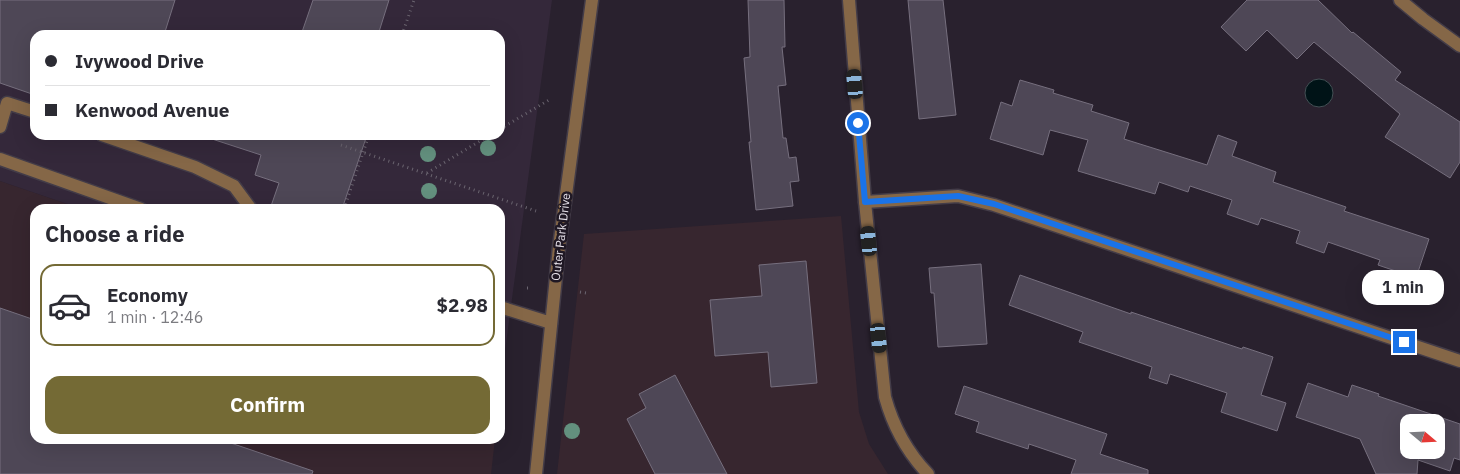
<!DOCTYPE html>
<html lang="en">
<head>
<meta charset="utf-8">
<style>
  body { margin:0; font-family:"IBM Plex Sans",sans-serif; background:#f7f7f7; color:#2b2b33; height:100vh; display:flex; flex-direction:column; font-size:19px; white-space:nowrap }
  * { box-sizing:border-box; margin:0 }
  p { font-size:16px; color:#7c7c81 }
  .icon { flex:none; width:28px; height:28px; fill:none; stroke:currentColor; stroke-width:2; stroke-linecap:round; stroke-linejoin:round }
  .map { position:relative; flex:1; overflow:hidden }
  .panel { position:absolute; left:30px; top:204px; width:475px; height:240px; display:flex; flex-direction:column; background:#fff; border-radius:15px; box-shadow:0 5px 20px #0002 }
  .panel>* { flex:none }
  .top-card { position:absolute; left:30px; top:30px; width:475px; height:110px; border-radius:15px; box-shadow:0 5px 20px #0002; display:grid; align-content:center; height:110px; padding:0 15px; background:#fff }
  .needle { width:32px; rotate:109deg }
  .fabs { position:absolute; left:1400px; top:414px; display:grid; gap:10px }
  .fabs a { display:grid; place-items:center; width:45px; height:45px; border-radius:10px; background:#fff; box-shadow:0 5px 20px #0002; font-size:25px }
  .end { position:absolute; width:22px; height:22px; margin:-11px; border:6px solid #1a73e8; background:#fff; box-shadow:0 0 0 2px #fff }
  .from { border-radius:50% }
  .bubble { position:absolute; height:35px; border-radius:15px; background:#fff; box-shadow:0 5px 20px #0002; font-size:16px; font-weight:700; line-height:35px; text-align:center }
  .car { position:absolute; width:15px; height:30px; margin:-15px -8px; border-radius:6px; box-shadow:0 0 4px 1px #0007; background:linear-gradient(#222 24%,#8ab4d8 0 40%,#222 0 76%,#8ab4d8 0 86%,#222 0) }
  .top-card b { display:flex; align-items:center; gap:18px; height:48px; font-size:19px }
  .top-card b+b { border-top:1px solid #e1e1e2 }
  .top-card i { width:12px; height:12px; background:#2b2b33 }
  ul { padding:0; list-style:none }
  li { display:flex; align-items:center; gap:15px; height:82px; margin:0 10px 8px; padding:0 5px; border:2px solid transparent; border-radius:15px }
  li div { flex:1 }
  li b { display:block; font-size:19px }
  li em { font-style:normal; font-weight:700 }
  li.on { border-color:#746a35 }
  li>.icon { width:45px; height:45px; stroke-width:1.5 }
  h2 { padding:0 15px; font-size:22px; line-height:60px }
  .button { display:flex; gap:10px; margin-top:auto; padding:10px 15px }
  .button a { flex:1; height:58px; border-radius:15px; background:#746a35; color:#fff; font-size:20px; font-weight:700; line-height:58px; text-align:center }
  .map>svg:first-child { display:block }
</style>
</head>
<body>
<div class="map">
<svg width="1460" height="474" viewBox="0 0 1460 474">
  <rect width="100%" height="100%" fill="#29212e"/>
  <g fill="#37262f">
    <path d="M 0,181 L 82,209 L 35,209 L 35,439 L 495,439 L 491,474 L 0,474 Z"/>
    <path d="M 841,216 L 859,412 L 869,444 L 888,474 L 557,474 L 584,234 Z"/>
  </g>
  <path fill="#34283a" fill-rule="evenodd" d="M 0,0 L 552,0 L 505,351 L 500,349 L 500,209 L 82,209 L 0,181 ZM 35,35 L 500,35 L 500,135 L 35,135 Z"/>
  <circle fill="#001317" stroke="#445055" cx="1319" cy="93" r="14"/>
  <g fill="#4e4756" stroke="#766f7e" fill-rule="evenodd">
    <path d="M 0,0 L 175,0 L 164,35 L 35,35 L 35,95 L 0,83 Z"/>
    <path d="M 313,0 L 389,0 L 378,35 L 301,35 Z"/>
    <path d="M 748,0 L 784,0 L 785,47 L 782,47 L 786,85 L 778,86 L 783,138 L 786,138 L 789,158 L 796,157 L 799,181 L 790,182 L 793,206 L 756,210 L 749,142 L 751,142 L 744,58 L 750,57 Z"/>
    <path d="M 908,0 L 943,0 L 956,115 L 919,119 Z"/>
    <path d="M 1247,0 L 1318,0 L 1352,33 L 1353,32 L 1401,72 L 1395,80 L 1460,122 L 1460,162 L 1450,178 L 1385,137 L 1400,114 L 1314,42 L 1297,59 L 1267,30 L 1246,51 L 1221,27 Z"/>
    <path d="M 1020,80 L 1054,90 L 1053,93 L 1093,105 L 1091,111 L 1129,123 L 1124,139 L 1207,165 L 1218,135 L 1237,142 L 1232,156 L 1276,172 L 1273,182 L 1346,207 L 1344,211 L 1429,239 L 1416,278 L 1378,265 L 1380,260 L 1328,242 L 1324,253 L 1296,243 L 1300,231 L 1261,218 L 1258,225 L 1227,214 L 1232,200 L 1190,186 L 1188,192 L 1159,182 L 1155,194 L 1078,171 L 1088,140 L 1050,130 L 1043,155 L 990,139 L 1001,102 L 1012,106 Z"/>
    <path d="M 213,135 L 367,135 L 342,209 L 270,209 L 279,183 L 255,175 L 261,155 L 212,139 Z"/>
    <path d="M 806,261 L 817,383 L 771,387 L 768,352 L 715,356 L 710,300 L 762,296 L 759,265 Z"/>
    <path d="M 981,264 L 987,344 L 938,347 L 934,293 L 931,293 L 929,268 Z"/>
    <path d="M 1020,275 L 1131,314 L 1131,312 L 1242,349 L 1243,347 L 1273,357 L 1261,395 L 1286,403 L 1277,431 L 1221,412 L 1227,393 L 1170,374 L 1167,384 L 1149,378 L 1152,367 L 1079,342 L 1083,332 L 1009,305 Z"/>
    <path d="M 0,308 L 35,320 L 35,439 L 219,439 L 313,471 L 312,474 L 0,474 Z"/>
    <path d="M 675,375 L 727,474 L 655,474 L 627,419 L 646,408 L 639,394 Z"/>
    <path d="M 1308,383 L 1348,397 L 1352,385 L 1379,394 L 1378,396 L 1460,424 L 1460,460 L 1454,458 L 1450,471 L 1418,460 L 1417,474 L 1376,474 L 1360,439 L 1296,417 ZM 1409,422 L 1436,422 L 1436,450 L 1409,450 Z"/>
    <path d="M 964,386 L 1107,434 L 1100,454 L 1148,470 L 1148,474 L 1071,474 L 1076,460 L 1029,444 L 1028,449 L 976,432 L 979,422 L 955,414 Z"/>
  </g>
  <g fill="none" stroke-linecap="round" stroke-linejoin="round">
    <g stroke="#433c48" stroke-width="15">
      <g id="minor">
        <path d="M 849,0 L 865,202 L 885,397 C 893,426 907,452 928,474"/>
        <path d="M 1400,0 L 1423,19 L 1460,46"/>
        <path d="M 0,127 L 7,103 L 35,112"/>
        <path d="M 102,135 L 195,167 L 234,186 L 251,209"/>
        <path d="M 0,159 L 141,209"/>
        <path d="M 865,202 L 958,196 L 994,205 L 1460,361"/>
        <path d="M 500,307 L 551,323"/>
        <path d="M 536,474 L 559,247 L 592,0"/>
      </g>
    </g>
    <g stroke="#6b6570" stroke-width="3" stroke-dasharray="1 4" stroke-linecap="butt">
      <path d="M 402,35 L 414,0"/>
      <path d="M 500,129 L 549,100"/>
      <path d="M 341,145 L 536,211"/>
      <path d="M 427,173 L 490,135"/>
      <path d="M 344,209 L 369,135"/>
      <path d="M 527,288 L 531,288"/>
      <path d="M 580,292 L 586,293"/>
    </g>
    <use href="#minor" stroke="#856747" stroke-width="12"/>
  </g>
  <g fill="#63907e">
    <circle cx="488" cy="148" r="8"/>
    <circle cx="428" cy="154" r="8"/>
    <circle cx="429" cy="191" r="8"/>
    <circle cx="572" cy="431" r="8"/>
  </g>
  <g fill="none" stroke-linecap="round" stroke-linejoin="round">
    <path stroke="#1a73e8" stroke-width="6" d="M 858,123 L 865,202 L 958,196 L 994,204 L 1404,342"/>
  </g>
  <g text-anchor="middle" stroke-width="5" stroke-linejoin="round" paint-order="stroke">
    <g font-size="12" fill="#e4dfe7" stroke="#1f1824">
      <text transform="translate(561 237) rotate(-83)" y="4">Outer Park Drive</text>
    </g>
  </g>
</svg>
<div class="fabs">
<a><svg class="needle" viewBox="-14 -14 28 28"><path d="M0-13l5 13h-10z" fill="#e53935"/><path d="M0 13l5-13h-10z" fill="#7c7c81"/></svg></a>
</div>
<i class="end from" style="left:858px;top:123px"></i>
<i class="end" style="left:1404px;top:342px"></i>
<div class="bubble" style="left:1362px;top:270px;width:82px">1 min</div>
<i class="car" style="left:855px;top:84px;rotate:355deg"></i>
<i class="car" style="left:869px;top:241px;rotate:354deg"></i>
<i class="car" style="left:879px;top:338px;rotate:174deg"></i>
<div class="top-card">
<b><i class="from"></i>Ivywood Drive</b>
<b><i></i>Kenwood Avenue</b>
</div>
<section class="panel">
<h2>Choose a ride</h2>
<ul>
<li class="on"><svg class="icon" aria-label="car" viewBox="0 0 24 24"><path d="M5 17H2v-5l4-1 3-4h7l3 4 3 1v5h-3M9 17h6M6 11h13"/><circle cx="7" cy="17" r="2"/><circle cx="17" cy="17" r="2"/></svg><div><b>Economy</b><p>1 min · 12:46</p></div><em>$2.98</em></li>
</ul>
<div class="button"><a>Confirm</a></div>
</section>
</div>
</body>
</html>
